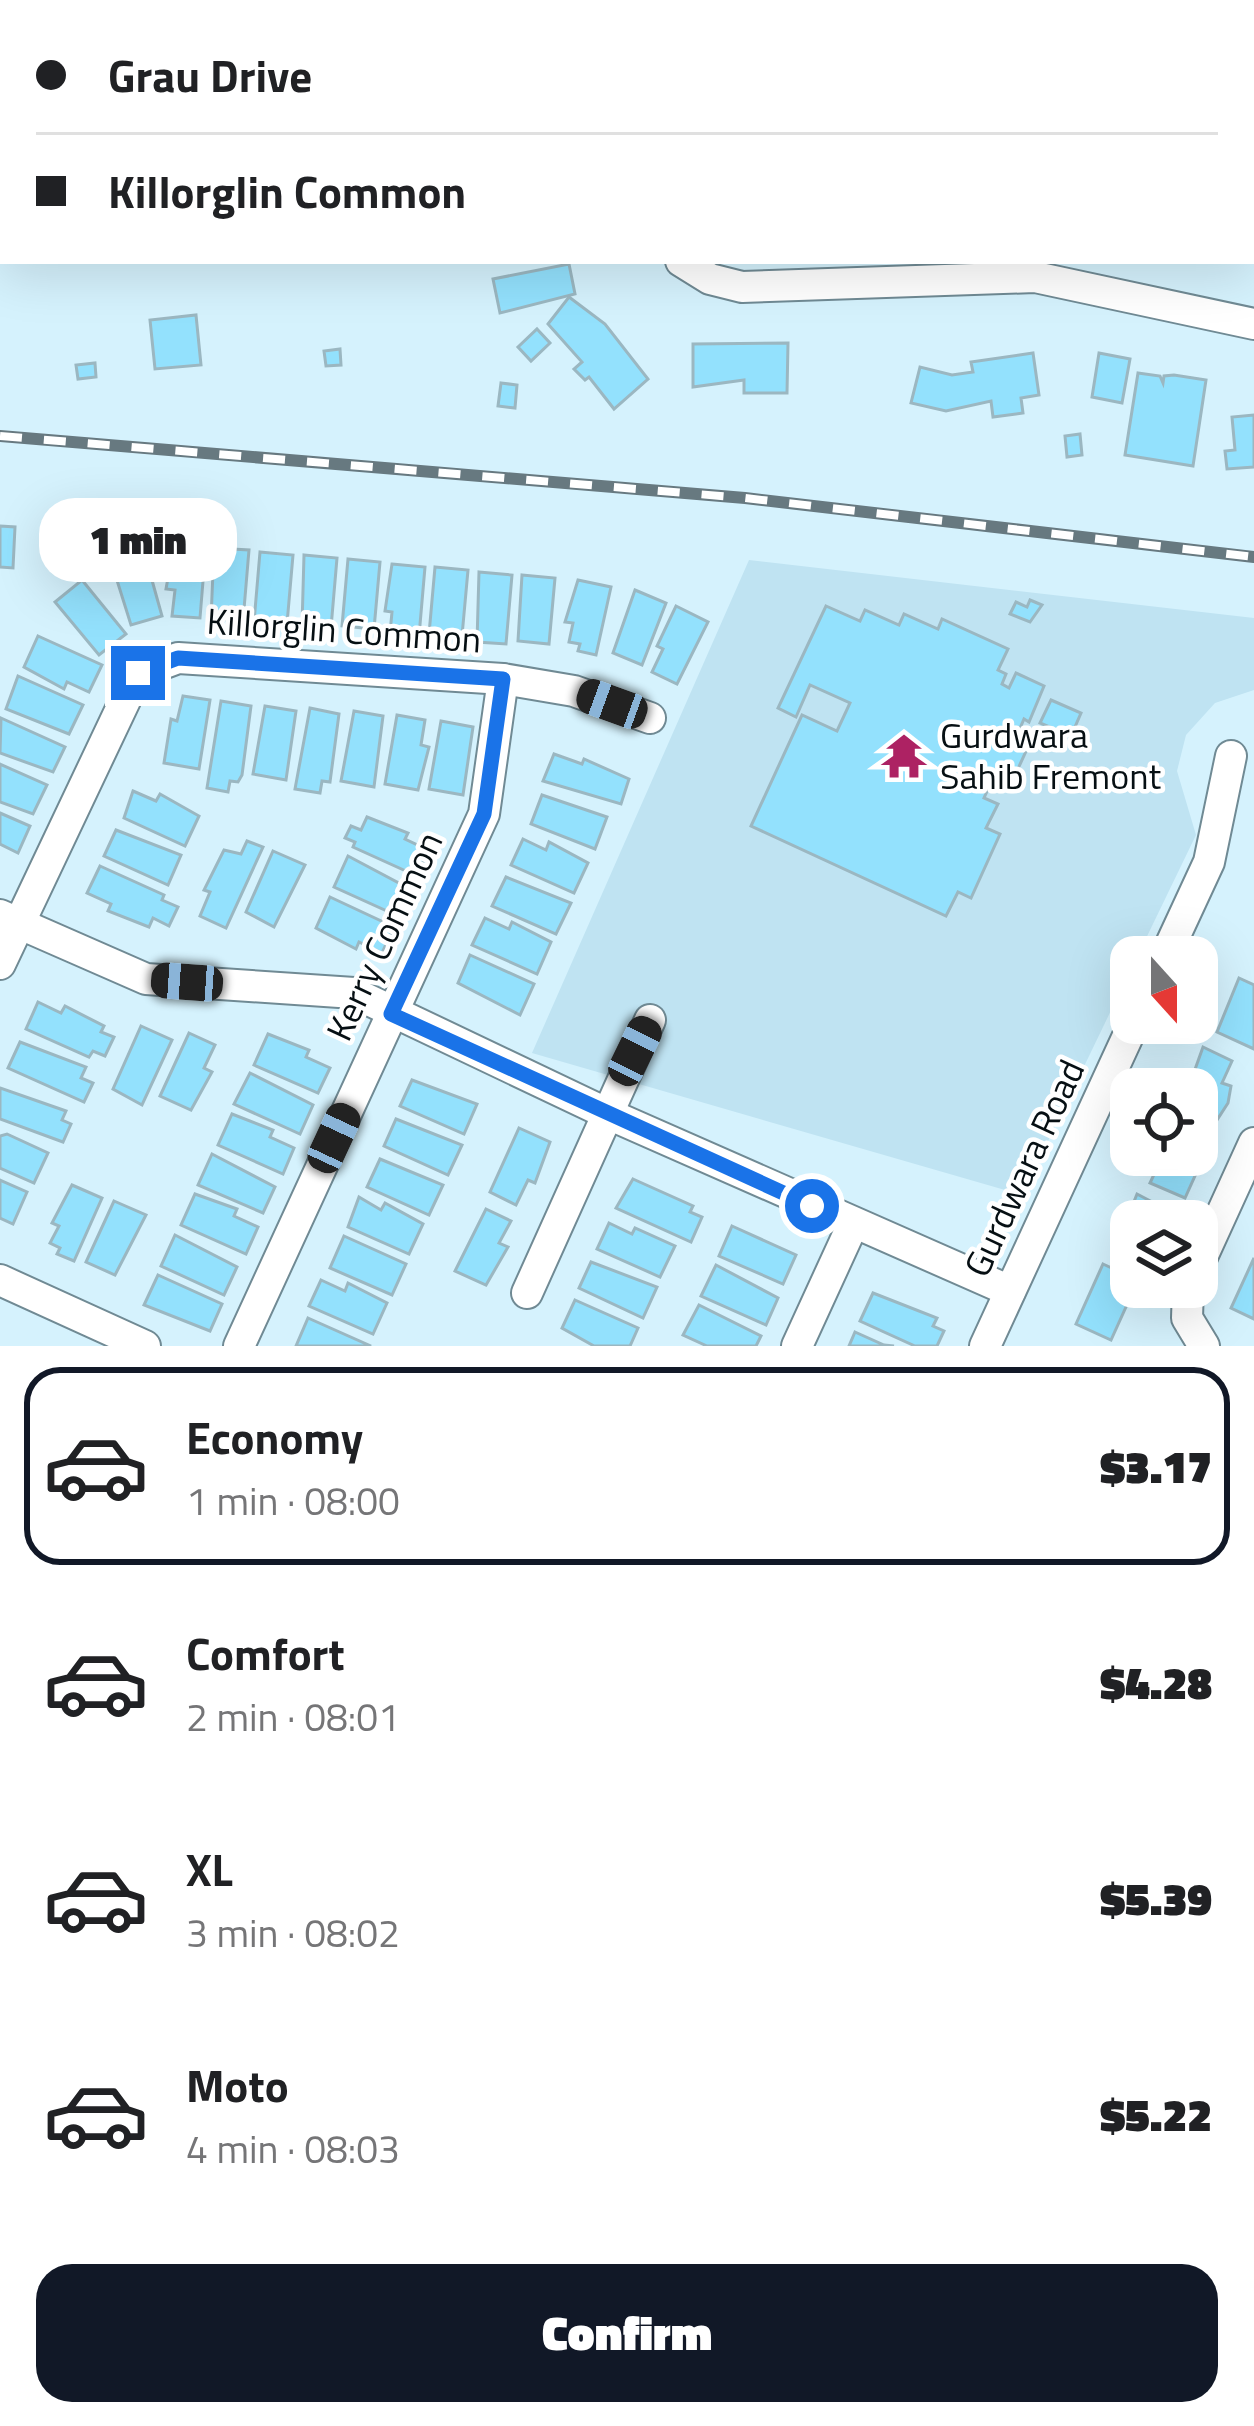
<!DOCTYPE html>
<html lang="en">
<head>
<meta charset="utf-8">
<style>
  body { margin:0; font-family:"Titillium Web",sans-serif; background:#f6f6f6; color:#202124; height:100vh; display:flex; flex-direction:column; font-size:45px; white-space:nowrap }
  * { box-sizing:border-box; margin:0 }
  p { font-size:39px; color:#757577 }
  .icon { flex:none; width:66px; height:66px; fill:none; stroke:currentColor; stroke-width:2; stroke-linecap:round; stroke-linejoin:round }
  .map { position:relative; height:1346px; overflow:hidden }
  .side { display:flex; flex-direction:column; background:#fff; flex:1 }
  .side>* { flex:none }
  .guide { position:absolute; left:0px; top:0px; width:1254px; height:264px; box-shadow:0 12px 48px #0002; display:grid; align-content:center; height:264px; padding:0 36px; background:#fff }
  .needle { width:78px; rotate:159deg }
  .buttons { position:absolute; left:1110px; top:936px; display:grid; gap:24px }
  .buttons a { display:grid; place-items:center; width:108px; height:108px; border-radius:24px; background:#fff; box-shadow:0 12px 48px #0002; font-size:60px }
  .end { position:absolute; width:54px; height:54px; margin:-27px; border:15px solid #1a73e8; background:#fff; box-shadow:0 0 0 6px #fff }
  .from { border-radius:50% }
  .bubble { position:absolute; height:84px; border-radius:36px; background:#fff; box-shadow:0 12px 48px #0002; font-size:39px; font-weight:800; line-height:84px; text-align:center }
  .car { position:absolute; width:36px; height:72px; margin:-36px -18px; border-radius:15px; box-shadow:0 0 9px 3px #0007; background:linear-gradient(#222 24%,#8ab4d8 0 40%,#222 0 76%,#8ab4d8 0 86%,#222 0) }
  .guide b { display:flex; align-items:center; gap:42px; height:114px; font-size:45px }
  .guide b+b { border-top:3px solid #e0e0e0 }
  .guide i { width:30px; height:30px; background:#202124 }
  ul { padding:21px 0 0; list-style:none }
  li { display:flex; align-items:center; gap:36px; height:198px; margin:0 24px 18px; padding:0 12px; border:6px solid transparent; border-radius:36px }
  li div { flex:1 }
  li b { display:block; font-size:45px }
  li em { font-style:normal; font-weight:800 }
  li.on { border-color:#111827 }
  li>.icon { width:108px; height:108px; stroke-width:1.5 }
  .button { display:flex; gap:24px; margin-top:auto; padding:24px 36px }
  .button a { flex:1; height:138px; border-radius:36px; background:#111827; color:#fff; font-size:48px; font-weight:800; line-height:138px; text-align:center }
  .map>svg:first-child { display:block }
</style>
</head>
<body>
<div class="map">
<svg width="1254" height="1346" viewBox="0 0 1254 1346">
  <rect width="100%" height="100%" fill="#d5f2fd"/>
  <path fill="#bfe3f2" d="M 749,560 L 1254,618 L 1254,690 L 1215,703 L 1186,735 L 1177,771 L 1196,835 L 1137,957 L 1131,957 L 1131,969 L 1022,1195 L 532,1053 Z"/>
  <g fill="#93e1fd" stroke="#9bb7c1" stroke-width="3">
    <path d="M 569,264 L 575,294 L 500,313 L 493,279 Z"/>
    <path d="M 569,297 L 605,324 L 648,379 L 614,409 L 589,377 L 585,380 L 574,369 L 582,362 L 548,324 Z"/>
    <path d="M 196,315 L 201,365 L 155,369 L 150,320 Z"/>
    <path d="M 537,329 L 550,343 L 531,361 L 518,347 Z"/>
    <path d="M 788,343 L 787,393 L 744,393 L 744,380 L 693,387 L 693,344 Z"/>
    <path d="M 340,349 L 341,365 L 326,366 L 324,351 Z"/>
    <path d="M 1033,353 L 1039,395 L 1021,398 L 1023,413 L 993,417 L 991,401 L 946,411 L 911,403 L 920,367 L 952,375 L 973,372 L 971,362 Z"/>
    <path d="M 1099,353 L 1130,359 L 1122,403 L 1092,397 Z"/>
    <path d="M 95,363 L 96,377 L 78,379 L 76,365 Z"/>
    <path d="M 1138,373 L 1160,376 L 1163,383 L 1164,376 L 1174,375 L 1206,380 L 1193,466 L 1125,455 Z"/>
    <path d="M 501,383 L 517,385 L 515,408 L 498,406 Z"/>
    <path d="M 1254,415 L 1254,467 L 1227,469 L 1225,451 L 1235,450 L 1232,417 Z"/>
    <path d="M 1080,434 L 1082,455 L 1067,457 L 1065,436 Z"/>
    <path d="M 0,526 L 15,527 L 13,568 L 0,567 Z"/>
    <path d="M 198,531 L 207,532 L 200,618 L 172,616 L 175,590 L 166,589 L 176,534 L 198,536 Z"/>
    <path d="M 143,548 L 162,616 L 131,625 L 110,558 Z"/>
    <path d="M 214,548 L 249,550 L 243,621 L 211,619 Z"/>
    <path d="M 260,552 L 293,555 L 287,624 L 254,622 Z"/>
    <path d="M 304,555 L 337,558 L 331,628 L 302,626 Z"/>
    <path d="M 348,559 L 380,562 L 374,629 L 342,626 Z"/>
    <path d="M 392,564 L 425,567 L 419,636 L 390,633 L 392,612 L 385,611 Z"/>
    <path d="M 435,567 L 468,570 L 462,636 L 429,634 Z"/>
    <path d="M 479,572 L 512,575 L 506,644 L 477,642 Z"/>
    <path d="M 522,575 L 555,578 L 549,644 L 518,641 Z"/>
    <path d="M 82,580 L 126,634 L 99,655 L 55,602 Z"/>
    <path d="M 578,580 L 611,587 L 596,655 L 578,651 L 580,644 L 569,642 L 573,623 L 565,622 Z"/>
    <path d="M 635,590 L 666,603 L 642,665 L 613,653 Z"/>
    <path d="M 1030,600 L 1042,605 L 1030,622 L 1010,614 L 1016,602 L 1027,607 Z"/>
    <path d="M 676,606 L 708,622 L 677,684 L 652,672 L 663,649 L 657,646 Z"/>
    <path d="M 826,606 L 860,621 L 865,610 L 899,625 L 904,614 L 938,629 L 942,619 L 1008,649 L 998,670 L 1006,674 L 1002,684 L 1009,688 L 1016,673 L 1044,686 L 1029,722 L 1024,719 L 1015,740 L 1028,747 L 1016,773 L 999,765 L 984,798 L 998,804 L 986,828 L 1000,834 L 971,898 L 958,892 L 946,916 L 751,826 L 802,715 L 837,731 L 850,703 L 810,685 L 796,717 L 778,708 Z"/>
    <path d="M 38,636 L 102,665 L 89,692 L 67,682 L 64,689 L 24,667 Z"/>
    <path d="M 18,676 L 83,705 L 69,734 L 6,709 Z"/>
    <path d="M 183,696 L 210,700 L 199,769 L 164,763 L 171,719 L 177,721 Z"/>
    <path d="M 1051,700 L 1081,713 L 1071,736 L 1040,723 Z"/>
    <path d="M 221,701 L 251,706 L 242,775 L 238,782 L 230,781 L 228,792 L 207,788 Z"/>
    <path d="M 265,706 L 296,711 L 286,780 L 253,774 Z"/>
    <path d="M 310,708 L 339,714 L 330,782 L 322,781 L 320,793 L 295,789 Z"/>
    <path d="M 354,711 L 383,716 L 374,787 L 341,781 Z"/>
    <path d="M 397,715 L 425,720 L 421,745 L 429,747 L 418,790 L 385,784 Z"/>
    <path d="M 1,718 L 65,747 L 53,772 L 0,753 Z"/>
    <path d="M 441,721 L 473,727 L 463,795 L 429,789 Z"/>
    <path d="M 554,754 L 582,764 L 584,759 L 629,779 L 621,804 L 543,781 Z"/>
    <path d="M 0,764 L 47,785 L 33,814 L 0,802 Z"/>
    <path d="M 133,791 L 156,801 L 160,794 L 199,816 L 185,846 L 124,818 Z"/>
    <path d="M 542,795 L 607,817 L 595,849 L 531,824 Z"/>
    <path d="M 0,813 L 30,826 L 18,853 L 0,844 Z"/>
    <path d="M 367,817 L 408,833 L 405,839 L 428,850 L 417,876 L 353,847 L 355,842 L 345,838 L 351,826 L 361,830 Z"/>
    <path d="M 116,830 L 181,855 L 168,885 L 104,856 Z"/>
    <path d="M 523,839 L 546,850 L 549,842 L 588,863 L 574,893 L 511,865 Z"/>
    <path d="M 247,841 L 263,847 L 226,928 L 200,916 L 210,892 L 204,890 L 224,850 L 241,854 Z"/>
    <path d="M 273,851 L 305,865 L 274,927 L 246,912 Z"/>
    <path d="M 348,856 L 410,889 L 398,916 L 334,887 Z"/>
    <path d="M 100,866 L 164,895 L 162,900 L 178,907 L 169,926 L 153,918 L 149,927 L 108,911 L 111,904 L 87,893 Z"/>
    <path d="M 506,877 L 571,903 L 556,934 L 492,906 Z"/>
    <path d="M 330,897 L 394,927 L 382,953 L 359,942 L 356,949 L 316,928 Z"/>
    <path d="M 485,918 L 509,929 L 512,922 L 551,942 L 537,974 L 472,945 Z"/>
    <path d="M 470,955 L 534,984 L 520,1015 L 458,983 Z"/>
    <path d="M 1239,978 L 1254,985 L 1254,1049 L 1217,1032 Z"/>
    <path d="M 38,1002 L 61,1013 L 65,1006 L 104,1026 L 101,1032 L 114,1037 L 105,1056 L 93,1051 L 89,1057 L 26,1029 Z"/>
    <path d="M 141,1026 L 172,1040 L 142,1105 L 113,1089 Z"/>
    <path d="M 189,1033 L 215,1045 L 204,1068 L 212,1072 L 191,1110 L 160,1096 Z"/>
    <path d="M 268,1034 L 309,1050 L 306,1057 L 330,1068 L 318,1093 L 254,1065 Z"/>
    <path d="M 20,1042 L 86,1067 L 81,1078 L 93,1083 L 84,1102 L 8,1068 Z"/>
    <path d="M 1203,1047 L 1232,1061 L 1222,1083 L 1231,1086 L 1228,1103 L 1217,1120 L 1197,1110 L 1197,1089 L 1188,1089 Z"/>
    <path d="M 250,1073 L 313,1105 L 300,1134 L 234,1104 Z"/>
    <path d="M 412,1080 L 477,1104 L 464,1134 L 400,1106 Z"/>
    <path d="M 0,1088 L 66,1111 L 62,1120 L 71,1124 L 63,1142 L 0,1119 Z"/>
    <path d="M 232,1114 L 273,1130 L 270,1137 L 294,1148 L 283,1174 L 218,1145 Z"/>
    <path d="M 396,1119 L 462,1145 L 448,1175 L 384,1146 Z"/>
    <path d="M 519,1128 L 550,1142 L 535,1183 L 528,1180 L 516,1205 L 490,1192 Z"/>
    <path d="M 1197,1132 L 1212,1138 L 1185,1198 L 1150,1183 L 1163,1155 L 1197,1155 Z"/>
    <path d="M 7,1134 L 48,1153 L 34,1183 L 0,1168 L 0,1136 Z"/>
    <path d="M 212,1154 L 275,1187 L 263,1213 L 198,1185 Z"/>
    <path d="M 380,1159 L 443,1185 L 429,1215 L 367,1187 Z"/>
    <path d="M 633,1179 L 693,1206 L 690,1212 L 702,1217 L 691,1242 L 616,1208 Z"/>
    <path d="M 0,1180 L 27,1192 L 13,1224 L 0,1218 Z"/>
    <path d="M 72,1185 L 102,1198 L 74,1261 L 57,1254 L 60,1248 L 50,1243 L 59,1226 L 52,1223 Z"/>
    <path d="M 195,1194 L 237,1209 L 234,1216 L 258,1227 L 246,1254 L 181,1225 Z"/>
    <path d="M 1137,1194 L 1179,1216 L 1177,1221 L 1131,1221 L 1131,1263 L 1113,1254 Z"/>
    <path d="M 359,1197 L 381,1210 L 385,1203 L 423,1224 L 409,1254 L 348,1227 Z"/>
    <path d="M 114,1201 L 146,1215 L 115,1275 L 86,1262 Z"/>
    <path d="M 486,1209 L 511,1221 L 499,1243 L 508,1247 L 486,1285 L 455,1271 Z"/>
    <path d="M 609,1223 L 632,1234 L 635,1228 L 675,1246 L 660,1277 L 597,1249 Z"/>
    <path d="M 732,1226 L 796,1255 L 783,1284 L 719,1256 Z"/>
    <path d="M 175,1235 L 237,1267 L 224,1295 L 161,1266 Z"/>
    <path d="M 344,1236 L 406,1264 L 392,1295 L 330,1268 Z"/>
    <path d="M 1254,1258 L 1254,1319 L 1231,1308 Z"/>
    <path d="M 591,1262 L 657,1287 L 643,1318 L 579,1288 Z"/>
    <path d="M 1103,1264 L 1131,1277 L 1135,1287 L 1111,1340 L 1076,1324 Z"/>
    <path d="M 716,1265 L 778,1298 L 766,1325 L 701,1296 Z"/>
    <path d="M 158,1275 L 222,1304 L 210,1331 L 144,1305 Z"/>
    <path d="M 321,1280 L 345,1291 L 348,1283 L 387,1303 L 373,1334 L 309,1306 Z"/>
    <path d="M 873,1293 L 937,1318 L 933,1326 L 944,1331 L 937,1346 L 915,1346 L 860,1321 Z"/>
    <path d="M 575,1300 L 638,1328 L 630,1346 L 594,1346 L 562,1328 Z"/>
    <path d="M 699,1305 L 761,1336 L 756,1346 L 707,1346 L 683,1335 Z"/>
    <path d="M 308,1318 L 371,1346 L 296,1346 Z"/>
    <path d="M 855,1332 L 884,1345 L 894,1346 L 849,1346 Z"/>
  </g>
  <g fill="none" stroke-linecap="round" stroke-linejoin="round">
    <g stroke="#708a94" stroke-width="34">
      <g id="minor">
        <path d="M 635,0 L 636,3"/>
        <path d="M 681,261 L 710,279 L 742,287 L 1035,277 L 1254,324"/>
        <path d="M 0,915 L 146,979 L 354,993 L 606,1113 L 1010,1291"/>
        <path d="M 1165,957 L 1209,862 L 1231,756"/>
        <path d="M 0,964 L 138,673 L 178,658 L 503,679 L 574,691 L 650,718"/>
        <path d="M 1197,1268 L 1254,1143"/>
        <path d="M 0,1280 L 145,1346"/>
        <path d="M 1188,1287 L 1187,1318 L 1204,1346"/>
        <path d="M 527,1293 L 650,1020"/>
        <path d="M 239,1346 L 484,814 L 503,679"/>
        <path d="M 797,1346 L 853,1224"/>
        <path d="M 985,1346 L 1134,1023"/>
      </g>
    </g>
    <use href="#minor" stroke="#fff" stroke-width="30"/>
    <g stroke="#677980" stroke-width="12">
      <path id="rail" d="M 0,436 L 745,498 L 1254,557"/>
    </g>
    <use href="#rail" stroke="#fff" stroke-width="8" stroke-dasharray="22" stroke-linecap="butt"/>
  </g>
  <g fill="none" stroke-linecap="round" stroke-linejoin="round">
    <path stroke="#1a73e8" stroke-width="15" d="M 138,673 L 178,658 L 503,679 L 484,814 L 391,1014 L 812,1206"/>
  </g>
  <defs>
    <g id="temple-bare" transform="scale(3.6)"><path d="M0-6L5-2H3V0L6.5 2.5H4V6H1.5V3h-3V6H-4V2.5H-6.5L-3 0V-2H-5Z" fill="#ad2263" stroke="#fff" stroke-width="2.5" paint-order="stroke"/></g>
  </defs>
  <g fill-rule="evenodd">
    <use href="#temple-bare" x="904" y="756"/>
  </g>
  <g text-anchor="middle" stroke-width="9" stroke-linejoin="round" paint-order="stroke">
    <g font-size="36" fill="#060f13" stroke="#fff">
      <text transform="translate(344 630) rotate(4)" y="13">Killorglin Common</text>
      <text transform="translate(384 936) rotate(-65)" y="13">Kerry Common</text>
      <text transform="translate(1024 1168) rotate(-65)" y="13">Gurdwara Road</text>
    </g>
    <g font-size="36" fill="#060f13" stroke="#fff" text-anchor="start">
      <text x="940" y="748">Gurdwara<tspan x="940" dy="41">Sahib Fremont</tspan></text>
    </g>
  </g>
</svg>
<div class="buttons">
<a><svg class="needle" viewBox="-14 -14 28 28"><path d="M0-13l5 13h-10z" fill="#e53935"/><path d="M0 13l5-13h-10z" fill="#757577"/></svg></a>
<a><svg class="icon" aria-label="locate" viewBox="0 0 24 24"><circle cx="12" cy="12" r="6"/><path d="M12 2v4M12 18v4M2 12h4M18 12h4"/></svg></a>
<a><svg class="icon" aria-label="layers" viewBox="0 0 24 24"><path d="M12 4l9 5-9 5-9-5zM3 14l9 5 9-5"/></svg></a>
</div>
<i class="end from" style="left:812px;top:1206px"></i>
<i class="end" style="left:138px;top:673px"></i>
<div class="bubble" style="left:39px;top:498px;width:198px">1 min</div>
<i class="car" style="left:612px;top:704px;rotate:290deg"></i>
<i class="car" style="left:187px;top:982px;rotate:274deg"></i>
<i class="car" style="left:635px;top:1051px;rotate:26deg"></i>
<i class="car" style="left:334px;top:1138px;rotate:25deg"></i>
<div class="guide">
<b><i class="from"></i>Grau Drive</b>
<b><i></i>Killorglin Common</b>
</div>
</div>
<section class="side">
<ul>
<li class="on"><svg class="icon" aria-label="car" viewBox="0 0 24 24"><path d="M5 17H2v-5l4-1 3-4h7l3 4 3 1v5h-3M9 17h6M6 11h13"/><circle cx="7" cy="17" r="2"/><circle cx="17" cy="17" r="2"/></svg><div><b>Economy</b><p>1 min · 08:00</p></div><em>$3.17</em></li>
<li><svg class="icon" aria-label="car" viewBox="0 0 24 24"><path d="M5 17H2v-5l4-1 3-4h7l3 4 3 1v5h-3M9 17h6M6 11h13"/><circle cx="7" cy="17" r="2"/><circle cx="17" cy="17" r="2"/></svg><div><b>Comfort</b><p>2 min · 08:01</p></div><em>$4.28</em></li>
<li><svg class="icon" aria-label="car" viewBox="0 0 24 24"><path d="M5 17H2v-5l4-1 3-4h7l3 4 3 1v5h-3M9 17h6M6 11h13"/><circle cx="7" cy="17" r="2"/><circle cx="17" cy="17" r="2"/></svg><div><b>XL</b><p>3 min · 08:02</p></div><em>$5.39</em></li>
<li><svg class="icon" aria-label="car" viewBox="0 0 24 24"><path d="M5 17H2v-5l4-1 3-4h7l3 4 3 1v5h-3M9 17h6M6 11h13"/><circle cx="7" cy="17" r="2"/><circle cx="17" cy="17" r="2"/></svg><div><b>Moto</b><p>4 min · 08:03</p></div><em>$5.22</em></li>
</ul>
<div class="button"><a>Confirm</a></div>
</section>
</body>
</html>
